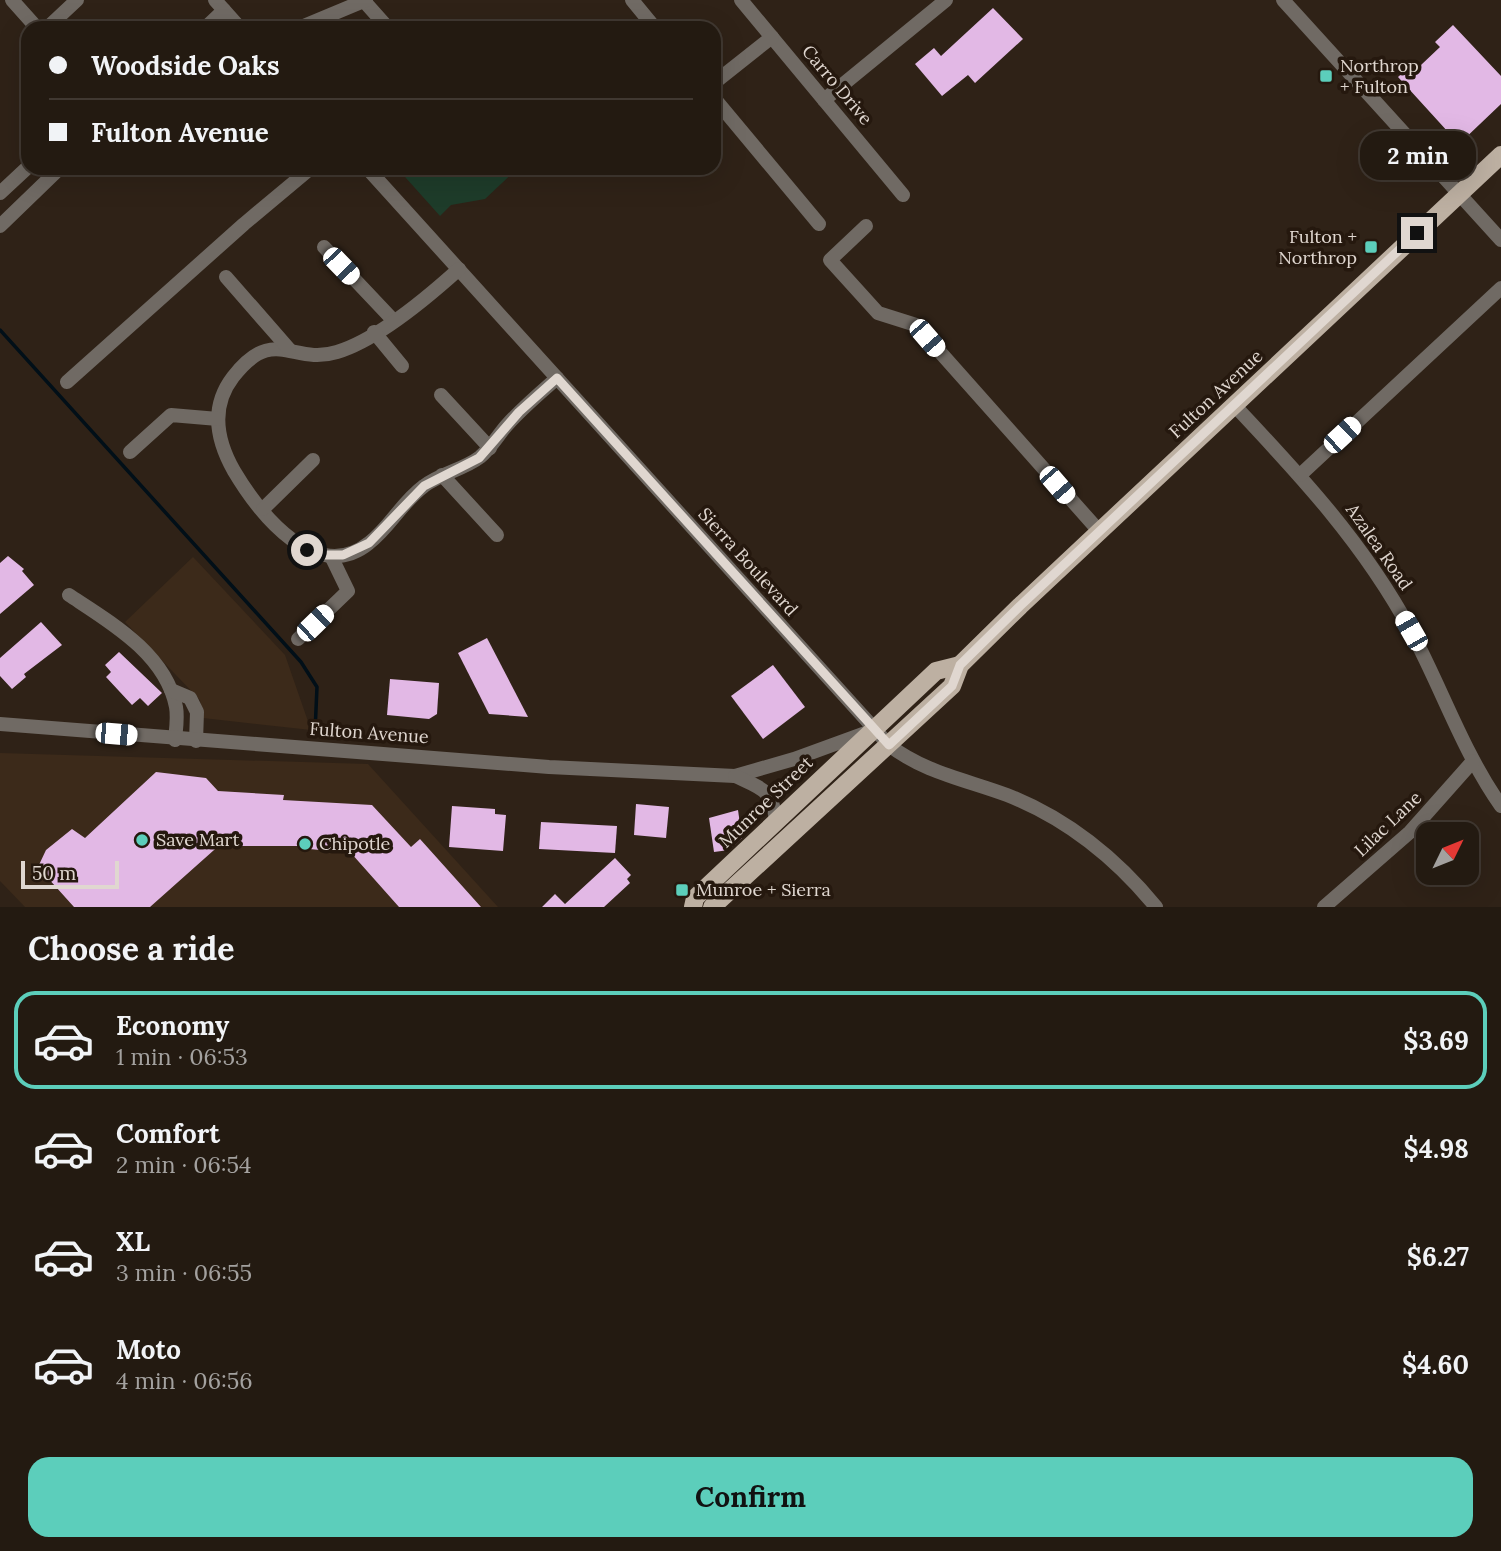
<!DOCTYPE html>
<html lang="en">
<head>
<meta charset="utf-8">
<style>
  body { margin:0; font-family:Lora,serif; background:#2b231a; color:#f1f3f6; height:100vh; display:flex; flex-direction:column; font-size:26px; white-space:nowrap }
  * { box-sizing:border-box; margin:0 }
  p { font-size:23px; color:#a3a19f }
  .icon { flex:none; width:38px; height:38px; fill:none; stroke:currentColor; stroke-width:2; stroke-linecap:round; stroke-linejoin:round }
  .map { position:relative; height:907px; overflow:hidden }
  .drawer { display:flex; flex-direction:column; background:#231a11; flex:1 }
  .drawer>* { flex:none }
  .guide { position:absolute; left:21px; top:21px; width:700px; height:154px; border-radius:21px; box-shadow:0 7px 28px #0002,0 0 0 2px #403831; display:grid; align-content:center; height:154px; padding:0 28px; background:#231a11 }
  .needle { width:46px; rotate:47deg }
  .tools { position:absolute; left:1416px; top:822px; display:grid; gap:14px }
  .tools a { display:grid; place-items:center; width:63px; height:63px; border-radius:14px; background:#231a11; box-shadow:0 7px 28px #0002,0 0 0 2px #403831; font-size:35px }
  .scale { position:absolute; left:21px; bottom:18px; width:98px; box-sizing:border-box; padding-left:7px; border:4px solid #e0d7d0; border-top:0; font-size:19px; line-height:24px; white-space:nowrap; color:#e0d7d0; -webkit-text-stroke:5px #25180e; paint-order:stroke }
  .end { position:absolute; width:32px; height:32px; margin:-16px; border:9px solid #e0d7d0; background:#111; box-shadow:0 0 0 4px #111 }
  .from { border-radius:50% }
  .bubble { position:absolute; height:49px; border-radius:21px; background:#231a11; box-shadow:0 7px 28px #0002,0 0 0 2px #403831; font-size:23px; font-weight:700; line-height:49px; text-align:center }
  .car { position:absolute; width:21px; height:42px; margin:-21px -10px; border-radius:9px; box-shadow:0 0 5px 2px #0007; background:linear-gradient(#fff 24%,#345 0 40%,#fff 0 76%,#345 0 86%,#fff 0) }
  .guide b { display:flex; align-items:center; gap:24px; height:66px; font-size:26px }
  .guide b+b { border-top:2px solid #403831 }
  .guide i { width:18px; height:18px; background:#f1f3f6 }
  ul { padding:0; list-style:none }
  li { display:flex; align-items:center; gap:21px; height:98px; margin:0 14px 10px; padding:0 14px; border:4px solid transparent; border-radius:21px }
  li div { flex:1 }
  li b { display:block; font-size:26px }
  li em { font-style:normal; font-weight:700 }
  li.active { border-color:#5ccebb }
  li>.icon { width:63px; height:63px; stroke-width:1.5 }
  h2 { padding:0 28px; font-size:32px; line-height:84px }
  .cta { display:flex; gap:14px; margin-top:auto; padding:14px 28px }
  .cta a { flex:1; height:80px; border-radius:21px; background:#5ccebb; color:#111; font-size:28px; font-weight:700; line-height:80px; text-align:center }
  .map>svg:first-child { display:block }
</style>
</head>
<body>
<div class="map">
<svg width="1501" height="907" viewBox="0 0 1501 907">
  <rect width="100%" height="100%" fill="#2f2217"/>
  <g fill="#3c2a1a">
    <path d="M 193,557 L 285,655 L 311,730 L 203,718 L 200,700 L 125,622 Z"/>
    <path d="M 0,753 L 368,764 L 498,907 L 25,907 L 0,881 Z"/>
  </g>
  <path fill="#1e3c2a" d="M 397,168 L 518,168 L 485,199 L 451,205 L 440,216 Z"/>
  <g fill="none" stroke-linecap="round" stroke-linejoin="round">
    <path stroke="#010f18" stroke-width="3.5" d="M 0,330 L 301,662 L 317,687 L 315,732"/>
  </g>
  <g fill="#e2b8e5">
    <path d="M 993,8 L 1023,39 L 975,83 L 968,75 L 942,96 L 915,64 L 934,48 L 941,56 Z"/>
    <path d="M 1453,25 L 1501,76 L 1501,104 L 1459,144 L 1398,77 L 1416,61 L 1421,65 L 1440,47 L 1435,42 Z"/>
    <path d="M 8,556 L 24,569 L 22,571 L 34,585 L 0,614 L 0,563 Z"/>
    <path d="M 41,622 L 62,645 L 24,674 L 26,677 L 12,689 L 0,676 L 0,658 Z"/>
    <path d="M 487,638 L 528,717 L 489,714 L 458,653 Z"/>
    <path d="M 119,652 L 162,693 L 148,706 L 140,698 L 132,705 L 106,677 L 111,672 L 105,665 Z"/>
    <path d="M 773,665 L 805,707 L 763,739 L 731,696 Z"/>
    <path d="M 390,679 L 439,683 L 437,714 L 429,719 L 387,715 Z"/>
    <path d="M 156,772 L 206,778 L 218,791 L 284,795 L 283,800 L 372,805 L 411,847 L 420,839 L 481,907 L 399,907 L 351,853 L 299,848 L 299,846 L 242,846 L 232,834 L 150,907 L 74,907 L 38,867 L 46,850 L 72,829 L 85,838 Z"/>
    <path d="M 636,804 L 669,807 L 666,838 L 634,835 Z"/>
    <path d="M 452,806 L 495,809 L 495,814 L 506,815 L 503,851 L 449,847 Z"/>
    <path d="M 738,810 L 742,838 L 729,850 L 714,852 L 709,818 Z"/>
    <path d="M 541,822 L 617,826 L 615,853 L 539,849 Z"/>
    <path d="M 615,858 L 631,875 L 627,879 L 630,883 L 604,907 L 542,907 L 555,894 L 565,904 Z"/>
  </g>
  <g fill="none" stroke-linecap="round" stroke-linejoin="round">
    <g stroke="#706a64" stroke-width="14">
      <path d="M 12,0 L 37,28"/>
      <path d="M 215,0 L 240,28"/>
      <path d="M 632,0 L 655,28"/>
      <path d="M 741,0 L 903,195"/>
      <path d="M 1283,0 L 1501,240"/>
      <path d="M 364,1 L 388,28"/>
      <path d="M 47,28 L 77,0"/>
      <path d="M 205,28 L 224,10"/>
      <path d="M 299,28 L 366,0"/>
      <path d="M 714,83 L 772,37"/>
      <path d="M 714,98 L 819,224"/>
      <path d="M 824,100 L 946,0"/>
      <path d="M 367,168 L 889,745 C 923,772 967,780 1007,795 C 1068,819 1115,857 1156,907"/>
      <path d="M 0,193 L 28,167"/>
      <path d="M 0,226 L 60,168"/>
      <path d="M 866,226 L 830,260 L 878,313 L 916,325 L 1099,531"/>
      <path d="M 324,247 L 393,320"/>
      <path d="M 459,269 C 428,297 377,340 337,352 C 292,366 274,324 233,377 C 210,407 217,441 234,471 C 259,513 316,586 369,543 C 390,527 402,502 424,486 C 441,473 463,470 480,457 C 491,448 498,435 507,425 C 522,408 540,393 557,378"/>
      <path d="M 226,277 L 289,349"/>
      <path d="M 374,332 L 402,366"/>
      <path d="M 67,382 L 244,224 L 311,168"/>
      <path d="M 441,395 L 490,448"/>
      <path d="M 1235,406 C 1301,476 1365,545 1411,631 C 1442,689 1463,752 1501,806"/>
      <path d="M 130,452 L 171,415 L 218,419"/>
      <path d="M 442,475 L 497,535"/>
      <path d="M 1300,475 L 1501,288"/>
      <path d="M 263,509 L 313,460"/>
      <path d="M 69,595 C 110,622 166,654 176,707 C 178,717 176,729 175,740"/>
      <path d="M 298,639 L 348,591 L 331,556"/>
      <path d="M 171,690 L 190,698 L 197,712 L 196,741"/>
      <path d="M 0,724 L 549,767 L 735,776 L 794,759 L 868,732"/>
      <path d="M 735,776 C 763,789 773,790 776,822"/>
      <path d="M 1324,907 L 1410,832 L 1473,761"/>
    </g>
    <g stroke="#bdb0a2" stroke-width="18">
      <path d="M 693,907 L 695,898 L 936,671 L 960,665"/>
      <path d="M 712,907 L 952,686 L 960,665 L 1020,606 L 1501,155"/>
    </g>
  </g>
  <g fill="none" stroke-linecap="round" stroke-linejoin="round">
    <path stroke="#e0d7d0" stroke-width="9" d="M 307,550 L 318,555 L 343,555 L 369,543 L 424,486 L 479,458 L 519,412 L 557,378 L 889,745 L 952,686 L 960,665 L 1020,606 L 1417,233"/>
  </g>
  <g fill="#5ccebb" stroke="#25180e" stroke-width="2.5">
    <rect x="1319" y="69" width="14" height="14" rx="3.5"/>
    <rect x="1364" y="240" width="14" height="14" rx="3.5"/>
    <circle cx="142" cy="840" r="7"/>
    <circle cx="305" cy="844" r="7"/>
    <rect x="675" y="883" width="14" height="14" rx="3.5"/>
  </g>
  <g text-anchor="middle" stroke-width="7" stroke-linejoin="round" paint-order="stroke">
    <g font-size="18" fill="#e0d7d0" stroke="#25180e" text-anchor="start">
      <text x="1340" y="72">Northrop<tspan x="1340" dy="21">+ Fulton</tspan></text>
      <text x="1357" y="243" text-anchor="end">Fulton +<tspan x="1357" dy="21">Northrop</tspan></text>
      <text x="156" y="846">Save Mart</text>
      <text x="319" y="850">Chipotle</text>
      <text x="696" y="896">Munroe + Sierra</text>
    </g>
    <g font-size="18" fill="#e0d7d0" stroke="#25180e">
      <text transform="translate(837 85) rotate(50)" y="6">Carro Drive</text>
      <text transform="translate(1216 394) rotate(-43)" y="6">Fulton Avenue</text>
      <text transform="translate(1379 547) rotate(55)" y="6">Azalea Road</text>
      <text transform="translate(748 562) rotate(48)" y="6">Sierra Boulevard</text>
      <text transform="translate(369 733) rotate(4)" y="6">Fulton Avenue</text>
      <text transform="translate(766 802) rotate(-44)" y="6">Munroe Street</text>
      <text transform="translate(1388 824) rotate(-44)" y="6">Lilac Lane</text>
    </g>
  </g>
</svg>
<div class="tools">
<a><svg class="needle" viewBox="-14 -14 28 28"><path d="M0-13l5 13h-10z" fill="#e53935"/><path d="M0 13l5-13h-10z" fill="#a3a19f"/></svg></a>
</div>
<div class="scale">50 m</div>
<i class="end from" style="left:307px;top:550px"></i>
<i class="end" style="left:1417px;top:233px"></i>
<div class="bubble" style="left:1360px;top:131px;width:116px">2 min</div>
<i class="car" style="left:341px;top:266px;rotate:136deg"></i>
<i class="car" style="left:927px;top:338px;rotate:139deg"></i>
<i class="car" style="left:1342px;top:435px;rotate:47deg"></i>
<i class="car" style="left:1057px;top:485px;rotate:139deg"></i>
<i class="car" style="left:315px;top:623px;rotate:46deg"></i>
<i class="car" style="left:1411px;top:631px;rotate:330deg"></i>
<i class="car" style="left:116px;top:734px;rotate:95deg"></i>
<div class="guide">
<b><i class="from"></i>Woodside Oaks</b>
<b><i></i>Fulton Avenue</b>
</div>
</div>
<section class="drawer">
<h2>Choose a ride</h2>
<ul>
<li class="active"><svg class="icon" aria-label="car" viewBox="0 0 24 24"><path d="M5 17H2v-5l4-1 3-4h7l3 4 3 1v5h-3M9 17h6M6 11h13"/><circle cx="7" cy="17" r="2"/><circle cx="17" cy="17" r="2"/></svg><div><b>Economy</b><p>1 min · 06:53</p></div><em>$3.69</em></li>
<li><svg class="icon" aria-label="car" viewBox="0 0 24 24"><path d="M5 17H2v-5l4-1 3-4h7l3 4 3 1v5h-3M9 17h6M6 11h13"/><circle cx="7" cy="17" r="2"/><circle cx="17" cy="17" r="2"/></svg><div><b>Comfort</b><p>2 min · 06:54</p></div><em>$4.98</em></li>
<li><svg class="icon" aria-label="car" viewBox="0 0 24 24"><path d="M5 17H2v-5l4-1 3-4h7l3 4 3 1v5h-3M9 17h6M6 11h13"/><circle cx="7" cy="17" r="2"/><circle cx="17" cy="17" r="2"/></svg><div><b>XL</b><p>3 min · 06:55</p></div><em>$6.27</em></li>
<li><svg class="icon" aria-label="car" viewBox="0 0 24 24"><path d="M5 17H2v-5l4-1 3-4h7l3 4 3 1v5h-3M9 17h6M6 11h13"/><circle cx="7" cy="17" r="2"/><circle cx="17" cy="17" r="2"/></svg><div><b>Moto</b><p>4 min · 06:56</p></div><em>$4.60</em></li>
</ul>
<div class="cta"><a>Confirm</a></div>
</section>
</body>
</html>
